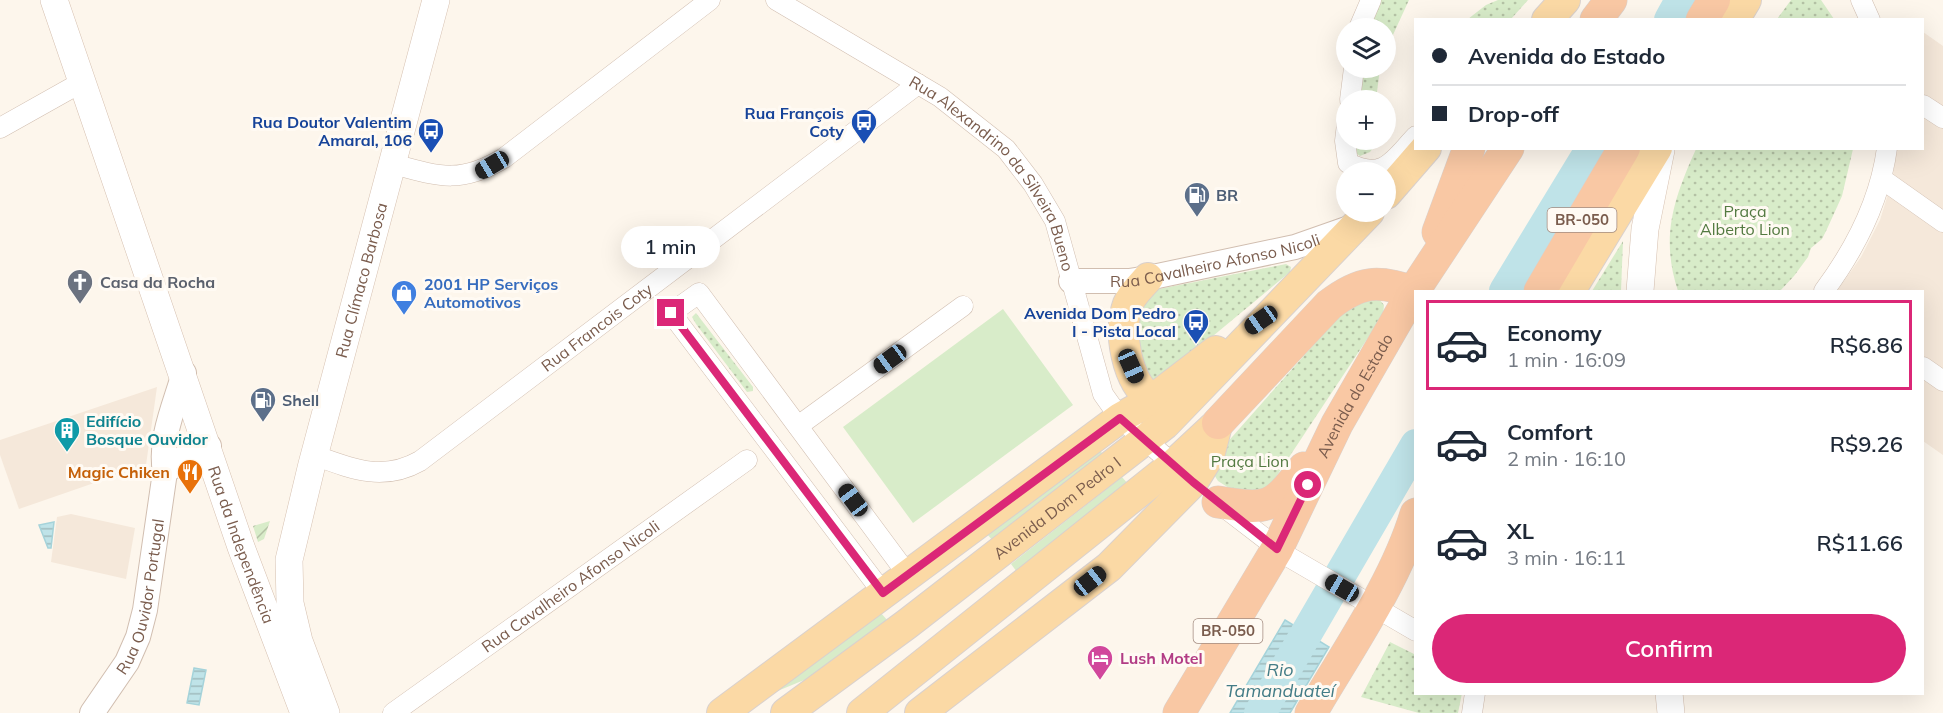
<!DOCTYPE html>
<html lang="en">
<head>
<meta charset="utf-8">
<style>
  body { margin:0; font-family:Mulish,sans-serif; background:#f2f2f3; color:#1f2937; height:100vh; display:flex; flex-direction:column; font-size:22px; white-space:nowrap }
  * { box-sizing:border-box; margin:0 }
  p { font-size:20px; color:#747a83 }
  .icon { flex:none; width:33px; height:33px; fill:none; stroke:currentColor; stroke-width:2; stroke-linecap:round; stroke-linejoin:round }
  .map { position:relative; flex:1; overflow:hidden }
  .sheet { position:absolute; left:1414px; top:290px; width:510px; height:405px; display:flex; flex-direction:column; background:#fff; border-radius:0px; box-shadow:0 6px 24px #0002 }
  .sheet>* { flex:none }
  .hud { position:absolute; left:1414px; top:18px; width:510px; height:132px; border-radius:0px; box-shadow:0 6px 24px #0002; display:grid; align-content:center; height:132px; padding:0 18px; background:#fff }
  .tools { position:absolute; left:1336px; top:18px; display:grid; gap:12px }
  .tools a { display:grid; place-items:center; width:60px; height:60px; border-radius:50%; background:#fff; box-shadow:0 6px 24px #0002; font-size:30px }
  .end { position:absolute; width:27px; height:27px; margin:-14px; border:8px solid #db2777; background:#fff; box-shadow:0 0 0 3px #fff }
  .from { border-radius:50% }
  .bubble { position:absolute; height:42px; border-radius:21px; background:#fff; box-shadow:0 6px 24px #0002; font-size:20px; font-weight:600; line-height:42px; text-align:center }
  .car { position:absolute; width:18px; height:36px; margin:-18px -9px; border-radius:8px; box-shadow:0 0 4px 2px #0007; background:linear-gradient(#222 24%,#8ab4d8 0 40%,#222 0 76%,#8ab4d8 0 86%,#222 0) }
  .hud b { display:flex; align-items:center; gap:21px; height:57px; font-size:22px }
  .hud b+b { border-top:2px solid #e0e1e3 }
  .hud i { width:15px; height:15px; background:#1f2937 }
  ul { padding:10px 0 0; list-style:none }
  li { display:flex; align-items:center; gap:18px; height:90px; margin:0 12px 9px; padding:0 6px; border:3px solid transparent; border-radius:0px }
  li div { flex:1 }
  li b { display:block; font-size:22px }
  li em { font-style:normal; font-weight:600 }
  li.current { border-color:#db2777 }
  li>.icon { width:54px; height:54px; stroke-width:1.5 }
  .action { display:flex; gap:12px; margin-top:auto; padding:12px 18px }
  .action a { flex:1; height:69px; border-radius:36px; background:#db2777; color:#fff; font-size:24px; font-weight:600; line-height:69px; text-align:center }
  .map>svg:first-child { display:block }
</style>
</head>
<body>
<div class="map">
<svg width="1943" height="713" viewBox="0 0 1943 713">
  <defs>
    <pattern id="park-dots" width="8" height="8" patternUnits="userSpaceOnUse" patternTransform="scale(1.5)"><rect width="8" height="8" fill="#d8ecc9"/><path d="M2 2h.1M6 6h.1" fill="none" stroke="#b4c2a5" stroke-width="1.8" stroke-linecap="round"/></pattern>
    <pattern id="garden-furrows" width="10" height="10" patternUnits="userSpaceOnUse" patternTransform="scale(1.5)"><rect width="10" height="10" fill="#d8ecc9"/><path d="M-1 1l2-2M0 10L10 0M9 11l2-2" fill="none" stroke="#b4c2a5"/></pattern>
    <pattern id="water-rules" width="6" height="5" patternUnits="userSpaceOnUse" patternTransform="scale(1.5)"><rect width="6" height="5" fill="#bfe3e8"/><path d="M0 2.5h6" fill="none" stroke="#a0bbbe"/></pattern>
  </defs>
  <rect width="100%" height="100%" fill="#fdf6ec"/>
  <g fill="#f5e8da">
    <path d="M 1923,32 L 1943,46 L 1943,455 L 1923,441 L 1923,291 L 1837,291 L 1861,257 L 1880,220 L 1892,181 L 1897,149 L 1923,148 Z"/>
    <path d="M 157,387 L 146,465 L 19,509 L 0,455 L 0,440 Z"/>
    <path d="M 71,514 L 135,528 L 126,579 L 51,562 L 57,517 Z"/>
  </g>
  <g fill="#d8ecc9">
    <path d="M 1003,309 L 1073,405 L 913,523 L 843,427 Z"/>
    <path d="M 1099,449 L 1104,456 L 993,541 L 987,534 Z"/>
    <path d="M 1122,477 L 1128,484 L 1017,572 L 1011,564 Z"/>
    <path d="M 881,613 L 887,620 L 809,678 L 763,697 Z"/>
  </g>
  <g fill="url(#park-dots)">
    <path d="M 1379,0 L 1409,0 L 1386,50 L 1386,28 L 1367,28 Z"/>
    <path d="M 1498,0 L 1528,0 L 1511,19 L 1468,19 L 1486,5 Z"/>
    <path d="M 1791,0 L 1821,0 L 1834,19 L 1777,19 Z"/>
    <path d="M 1361,68 L 1380,68 L 1376,100 L 1356,100 Z"/>
    <path d="M 1354,140 L 1379,140 L 1370,152 L 1360,156 L 1356,153 Z"/>
    <path d="M 1696,149 L 1853,149 L 1842,196 L 1827,229 L 1822,239 L 1811,248 L 1808,257 L 1794,276 L 1780,291 L 1678,291 C 1660,237 1674,198 1696,149 Z"/>
    <path d="M 1623,241 L 1621,291 L 1592,291 Z"/>
    <path d="M 1286,264 L 1291,267 L 1290,272 L 1160,380 L 1154,382 L 1141,371 L 1135,307 L 1154,290 Z"/>
    <path d="M 1378,298 L 1384,305 L 1383,315 L 1268,489 L 1243,497 L 1218,481 L 1213,473 L 1217,454 L 1348,306 Z"/>
    <path d="M 696,313 L 753,387 L 753,391 L 747,392 L 696,324 L 692,317 Z"/>
    <path d="M 1390,642 L 1416,655 L 1416,693 L 1462,693 L 1458,713 L 1419,713 L 1361,697 Z"/>
  </g>
  <path fill="url(#garden-furrows)" d="M 270,521 L 264,539 L 258,542 L 253,526 Z"/>
  <g fill="url(#water-rules)" stroke="#a5d3da" stroke-width="1.5">
    <path d="M 54,522 L 51,548 L 48,548 L 39,525 Z"/>
    <path d="M 1285,620 L 1329,647 L 1290,713 L 1230,713 Z"/>
    <path d="M 194,668 L 206,670 L 199,705 L 187,703 Z"/>
  </g>
  <g fill="none" stroke-linecap="round" stroke-linejoin="round">
    <g stroke="#bfe3e8" stroke-width="32">
      <path d="M 1670,20 L 1681,0"/>
      <path d="M 1505,291 L 1592,148"/>
      <path d="M 1260,713 L 1416,445"/>
    </g>
    <g stroke="#d1beb0" stroke-width="21">
      <g id="minor">
        <path id="s1" d="M 776,0 L 940,97 L 1006,149 L 1033,184 L 1055,221 L 1103,394 L 1120,418 L 1181,471"/>
        <path d="M 1861,0 L 1870,20"/>
        <path d="M 1359,28 L 1371,0"/>
        <path d="M 1350,100 L 1354,68"/>
        <path d="M 1923,105 L 1943,118"/>
        <path d="M 1347,124 L 1345,141 L 1348,163 C 1384,181 1393,160 1416,136"/>
        <path d="M 0,128 L 82,82"/>
        <path d="M 393,164 C 440,177 461,184 504,158 L 710,0"/>
        <path d="M 1882,179 L 1943,222"/>
        <path d="M 1824,291 C 1855,249 1880,201 1887,148"/>
        <path d="M 1923,367 L 1943,381"/>
        <path d="M 798,426 L 963,306"/>
        <path id="s2" d="M 314,455 C 352,469 383,482 420,461 L 918,84"/>
        <path d="M 1220,504 L 1289,557 L 1416,631"/>
        <path d="M 883,593 L 671,313 L 699,293 L 908,575"/>
        <path id="s3" d="M 393,713 L 747,460"/>
        <path d="M 1472,713 L 1475,693"/>
      </g>
    </g>
    <g stroke="#d1beb0" stroke-width="26">
      <g id="tertiary">
        <path id="s4" d="M 1071,281 L 1129,281 L 1148,278 L 1295,247 L 1352,227"/>
        <path d="M 165,472 L 187,455 L 209,446"/>
        <path id="s5" d="M 92,713 L 127,662 L 138,637 L 145,610 L 165,472 C 159,438 175,405 184,373"/>
      </g>
    </g>
    <g stroke="#d6c0b0" stroke-width="28">
      <g id="secondary">
        <path id="s6" d="M 54,0 L 241,547 L 304,713"/>
        <path d="M 1640,291 L 1645,229 L 1661,150"/>
        <path d="M 1669,693 L 1671,713"/>
        <path id="s7" d="M 326,713 L 299,641 L 290,603 L 289,560 L 312,464 L 436,0"/>
      </g>
    </g>
    <g stroke="#dad1cd" stroke-width="32">
      <g id="primary">
        <path d="M 1547,20 L 1565,0"/>
        <path d="M 1734,20 L 1746,0"/>
        <path d="M 1386,194 L 1426,148"/>
        <path d="M 1148,278 C 1141,286 1132,294 1128,304 C 1118,332 1126,381 1152,400 C 1157,403 1165,404 1170,406"/>
        <path d="M 1570,291 L 1657,148"/>
        <path d="M 722,713 L 1120,418 L 1152,400 L 1216,351"/>
        <path id="s8" d="M 786,713 L 907,624 L 1165,424 L 1369,212"/>
        <path d="M 862,713 L 1174,464 L 1218,423"/>
        <path d="M 920,713 L 1109,567 L 1193,482 L 1209,456 L 1216,429"/>
      </g>
    </g>
    <g stroke="#dad1cd" stroke-width="33">
      <g id="trunk">
        <path d="M 1596,20 L 1611,0"/>
        <path d="M 1702,20 L 1714,0"/>
        <path d="M 1438,232 L 1469,148"/>
        <path d="M 1540,291 L 1624,148"/>
        <path d="M 1218,423 L 1329,305 C 1360,281 1378,279 1416,293"/>
        <path d="M 1218,502 C 1269,510 1272,509 1304,468"/>
        <path id="s9" d="M 1179,713 L 1277,549 L 1337,424 L 1413,292 L 1508,148"/>
        <path d="M 1311,713 C 1347,651 1395,583 1416,514"/>
      </g>
    </g>
    <use href="#minor" stroke="#fff" stroke-width="20"/>
    <use href="#tertiary" stroke="#fff" stroke-width="24"/>
    <use href="#secondary" stroke="#fff" stroke-width="27"/>
    <use href="#primary" stroke="#fbd9a5" stroke-width="30"/>
    <use href="#trunk" stroke="#f9c8a4" stroke-width="32"/>
  </g>
  <g fill="none" stroke-linecap="round" stroke-linejoin="round">
    <path stroke="#db2777" stroke-width="8" d="M 671,313 L 883,593 L 1120,418 L 1193,482 L 1277,549 L 1308,485"/>
  </g>
  <defs>
    <g id="bus-pin" transform="scale(1.35)"><path d="M0 17L-7.5 6A9.5 9.5 0 1 1 7.5 6Z" fill="#1a4fb4" stroke="#fffaf3"/><path d="M-5-6H5V4H4V6H2V4H-2V6H-4V4H-5ZM-3.5-4V0h7V-4ZM-3.5 1.2v1.5H-2V1.2ZM2 1.2v1.5H3.5V1.2Z" fill="#fff"/></g>
    <g id="fuel-pin" transform="scale(1.35)"><path d="M0 17L-7.5 6A9.5 9.5 0 1 1 7.5 6Z" fill="#5c6f8a" stroke="#fffaf3"/><path d="M-5.5-6h7V0h2V4h1.3V-2.5L3-4.5l.8-.8L6-3V5H2.5V1h-1V6h-7ZM-4.2-4.7v3.2H.2V-4.7Z" fill="#fff"/></g>
    <g id="church-pin" transform="scale(1.35)"><path d="M0 17L-7.5 6A9.5 9.5 0 1 1 7.5 6Z" fill="#6b7280" stroke="#fffaf3"/><path d="M-1.2-6h2.4v3.5h3.3v2.4h-3.3V6h-2.4V-.1h-3.3v-2.4h3.3Z" fill="#fff"/></g>
    <g id="shop-pin" transform="scale(1.35)"><path d="M0 17L-7.5 6A9.5 9.5 0 1 1 7.5 6Z" fill="#3f7fe0" stroke="#fffaf3"/><path d="M-5-2.5h2.3a2.7 3.5 0 0 1 5.4 0H5L5.5 6h-11ZM-1.5-2.5h3a1.5 2.3 0 0 0-3 0Z" fill="#fff"/></g>
    <g id="building-pin" transform="scale(1.35)"><path d="M0 17L-7.5 6A9.5 9.5 0 1 1 7.5 6Z" fill="#0f9aa8" stroke="#fffaf3"/><path d="M-4-6H4V6H1V3H-1V6H-4ZM-2.5-4.3h1.7v1.8h-1.7ZM.8-4.3h1.7v1.8H.8ZM-2.5-1h1.7V.8h-1.7ZM.8-1h1.7V.8H.8Z" fill="#fff"/></g>
    <g id="restaurant-pin" transform="scale(1.35)"><path d="M0 17L-7.5 6A9.5 9.5 0 1 1 7.5 6Z" fill="#e8710a" stroke="#fffaf3"/><path d="M-5-6h1v4h1v-4h1v4h1v-4h1v5L-1.5 .5V6h-2V.5L-5-1ZM5-6V6H3V1.5H1.5Q1.5-4 5-6Z" fill="#fff"/></g>
    <g id="hotel-pin" transform="scale(1.35)"><path d="M0 17L-7.5 6A9.5 9.5 0 1 1 7.5 6Z" fill="#d1479c" stroke="#fffaf3"/><path d="M-6-4.5h1.5V1H6V5H4.5V3h-9V5H-6ZM-4 0a1.8 1.8 0 1 1 3.6 0ZM.5 0V-2.5h3Q6-2.5 6 0Z" fill="#fff"/></g>
  </defs>
  <g fill-rule="evenodd">
    <use href="#bus-pin" x="864" y="122"/>
    <use href="#bus-pin" x="431" y="131"/>
    <use href="#fuel-pin" x="1197" y="195"/>
    <use href="#church-pin" x="80" y="282"/>
    <use href="#shop-pin" x="404" y="293"/>
    <use href="#bus-pin" x="1196" y="322"/>
    <use href="#fuel-pin" x="263" y="400"/>
    <use href="#building-pin" x="67" y="430"/>
    <use href="#restaurant-pin" x="190" y="472"/>
    <use href="#hotel-pin" x="1100" y="658"/>
  </g>
  <g text-anchor="middle" stroke-width="6" stroke-linejoin="round" paint-order="stroke">
    <g fill="#fffaf3" stroke="#a28b7f" stroke-width="1.5">
      <rect x="1547.5" y="208" width="69" height="24" rx="4.5"/>
      <rect x="1193.5" y="619" width="69" height="24" rx="4.5"/>
    </g>
    <g font-size="15" font-weight="bold" fill="#7a5c4d">
      <text x="1582" y="225">BR-050</text>
      <text x="1228" y="636">BR-050</text>
    </g>
    <g font-size="16" font-weight="bold" fill="#164399" stroke="#fffaf3" text-anchor="end">
      <text x="844" y="119">Rua François<tspan x="844" dy="18">Coty</tspan></text>
      <text x="412" y="128">Rua Doutor Valentim<tspan x="412" dy="18">Amaral, 106</tspan></text>
      <text x="1176" y="319">Avenida Dom Pedro<tspan x="1176" dy="18">I - Pista Local</tspan></text>
    </g>
    <g font-size="16" fill="#7a5c4d" stroke="#fffaf3">
      <text dy="6" stroke="none"><textPath href="#s1" startOffset="285">Rua Alexandrino da Silveira Bueno</textPath></text>
      <text dy="6" stroke="none"><textPath href="#s4" startOffset="146">Rua Cavalheiro Afonso Nicoli</textPath></text>
      <text dy="6" stroke="none"><textPath href="#s7" startOffset="448">Rua Clímaco Barbosa</textPath></text>
      <text dy="6" stroke="none"><textPath href="#s2" startOffset="332">Rua Francois Coty</textPath></text>
      <text dy="6" stroke="none"><textPath href="#s9" startOffset="363">Avenida do Estado</textPath></text>
      <text dy="6" stroke="none"><textPath href="#s8" startOffset="340">Avenida Dom Pedro I</textPath></text>
      <text dy="6" stroke="none"><textPath href="#s6" startOffset="576">Rua da Independência</textPath></text>
      <text dy="6" stroke="none"><textPath href="#s3" startOffset="218">Rua Cavalheiro Afonso Nicoli</textPath></text>
      <text dy="6" stroke="none"><textPath href="#s5" startOffset="129">Rua Ouvidor Portugal</textPath></text>
    </g>
    <g font-size="16" font-weight="bold" fill="#4e5e75" stroke="#fffaf3" text-anchor="start">
      <text x="1216" y="201">BR</text>
      <text x="282" y="406">Shell</text>
    </g>
    <g font-size="16" fill="#537a41" stroke="#fffaf3">
      <text x="1745" y="217">Praça<tspan x="1745" dy="18">Alberto Lion</tspan></text>
      <text x="1250" y="467">Praça Lion</text>
    </g>
    <g font-size="16" font-weight="bold" fill="#5b616d" stroke="#fffaf3" text-anchor="start">
      <text x="100" y="288">Casa da Rocha</text>
    </g>
    <g font-size="16" font-weight="bold" fill="#366cbe" stroke="#fffaf3" text-anchor="start">
      <text x="424" y="290">2001 HP Serviços<tspan x="424" dy="18">Automotivos</tspan></text>
    </g>
    <g font-size="16" font-weight="bold" fill="#0d838f" stroke="#fffaf3" text-anchor="start">
      <text x="86" y="427">Edifício<tspan x="86" dy="18">Bosque Ouvidor</tspan></text>
    </g>
    <g font-size="16" font-weight="bold" fill="#c56008" stroke="#fffaf3" text-anchor="end">
      <text x="170" y="478">Magic Chiken</text>
    </g>
    <g font-size="16" font-weight="bold" fill="#b23c85" stroke="#fffaf3" text-anchor="start">
      <text x="1120" y="664">Lush Motel</text>
    </g>
    <g font-size="18" font-style="italic" fill="#437c86" stroke="#fffaf3">
      <text x="1280" y="676">Rio<tspan x="1280" dy="21">Tamanduateí</tspan></text>
    </g>
  </g>
</svg>
<div class="tools">
<a><svg class="icon" aria-label="layers" viewBox="0 0 24 24"><path d="M12 4l9 5-9 5-9-5zM3 14l9 5 9-5"/></svg></a>
<a>+</a>
<a>−</a>
</div>
<i class="end from" style="left:1308px;top:485px"></i>
<i class="end" style="left:671px;top:313px"></i>
<div class="bubble" style="left:621px;top:226px;width:99px">1 min</div>
<i class="car" style="left:492px;top:165px;rotate:239deg"></i>
<i class="car" style="left:1261px;top:320px;rotate:235deg"></i>
<i class="car" style="left:890px;top:359px;rotate:234deg"></i>
<i class="car" style="left:1131px;top:366px;rotate:156deg"></i>
<i class="car" style="left:853px;top:500px;rotate:323deg"></i>
<i class="car" style="left:1090px;top:581px;rotate:52deg"></i>
<i class="car" style="left:1342px;top:588px;rotate:300deg"></i>
<div class="hud">
<b><i class="from"></i>Avenida do Estado</b>
<b><i></i>Drop-off</b>
</div>
<section class="sheet">
<ul>
<li class="current"><svg class="icon" aria-label="car" viewBox="0 0 24 24"><path d="M5 17H2v-5l4-1 3-4h7l3 4 3 1v5h-3M9 17h6M6 11h13"/><circle cx="7" cy="17" r="2"/><circle cx="17" cy="17" r="2"/></svg><div><b>Economy</b><p>1 min · 16:09</p></div><em>R$6.86</em></li>
<li><svg class="icon" aria-label="car" viewBox="0 0 24 24"><path d="M5 17H2v-5l4-1 3-4h7l3 4 3 1v5h-3M9 17h6M6 11h13"/><circle cx="7" cy="17" r="2"/><circle cx="17" cy="17" r="2"/></svg><div><b>Comfort</b><p>2 min · 16:10</p></div><em>R$9.26</em></li>
<li><svg class="icon" aria-label="car" viewBox="0 0 24 24"><path d="M5 17H2v-5l4-1 3-4h7l3 4 3 1v5h-3M9 17h6M6 11h13"/><circle cx="7" cy="17" r="2"/><circle cx="17" cy="17" r="2"/></svg><div><b>XL</b><p>3 min · 16:11</p></div><em>R$11.66</em></li>
</ul>
<div class="action"><a>Confirm</a></div>
</section>
</div>
</body>
</html>
